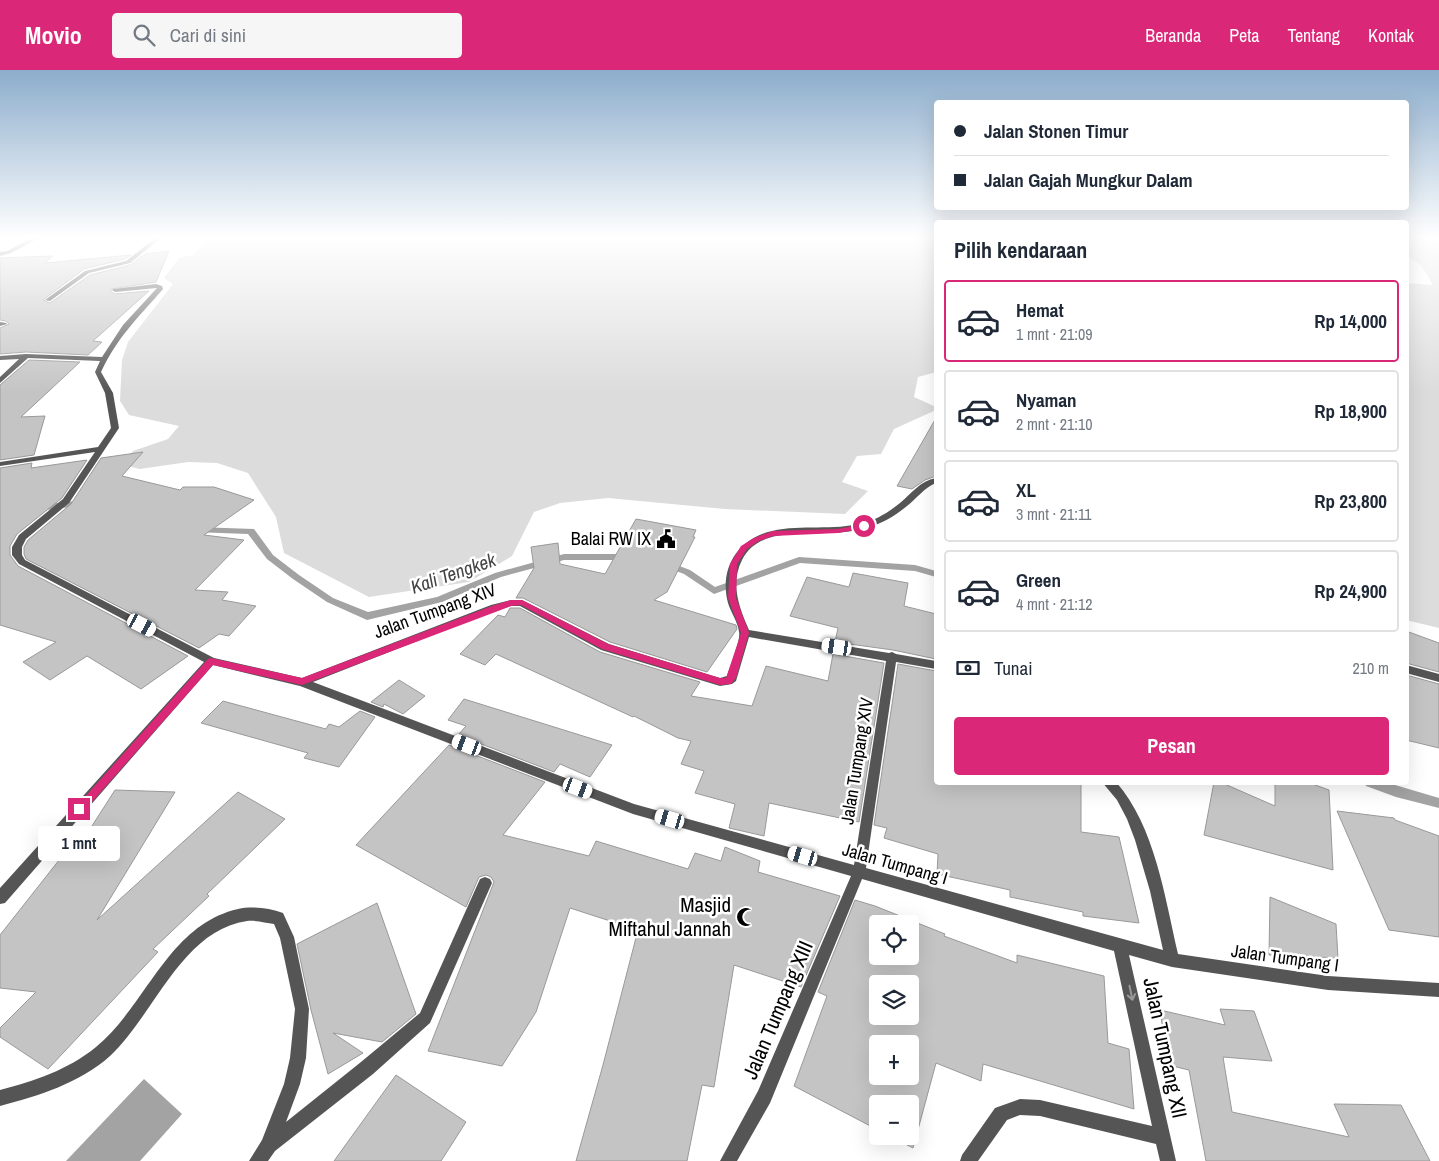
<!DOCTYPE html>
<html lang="id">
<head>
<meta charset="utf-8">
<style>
  body { margin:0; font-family:"Archivo Narrow",sans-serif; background:#f6f6f7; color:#1f2937; height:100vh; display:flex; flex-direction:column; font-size:19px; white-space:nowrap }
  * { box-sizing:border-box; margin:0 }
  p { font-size:16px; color:#747a83 }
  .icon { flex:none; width:28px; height:28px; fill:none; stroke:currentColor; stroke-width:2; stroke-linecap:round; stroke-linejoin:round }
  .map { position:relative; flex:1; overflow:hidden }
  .drawer { position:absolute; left:934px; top:150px; width:475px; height:565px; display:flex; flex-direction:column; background:#fff; border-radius:5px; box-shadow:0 5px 20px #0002 }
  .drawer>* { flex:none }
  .hud { position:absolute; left:934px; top:30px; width:475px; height:110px; border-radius:5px; box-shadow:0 5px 20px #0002; display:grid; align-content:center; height:110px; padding:0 20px; background:#fff }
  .buttons { position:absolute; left:869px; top:845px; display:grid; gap:10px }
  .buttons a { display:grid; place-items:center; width:50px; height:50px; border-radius:5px; background:#fff; box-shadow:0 5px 20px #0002; font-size:25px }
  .end { position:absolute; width:22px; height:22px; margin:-11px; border:6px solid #db2777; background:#fff; box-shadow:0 0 0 2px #fff }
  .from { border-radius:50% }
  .bubble { position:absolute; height:35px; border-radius:5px; background:#fff; box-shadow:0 5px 20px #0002; font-size:16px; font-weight:700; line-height:35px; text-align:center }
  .car { position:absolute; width:15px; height:30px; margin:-15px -8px; border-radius:6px; box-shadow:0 0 4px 1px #0007; background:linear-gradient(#fff 24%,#345 0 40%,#fff 0 76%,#345 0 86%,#fff 0) }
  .hud b { display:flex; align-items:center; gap:18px; height:48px; font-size:19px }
  .hud b+b { border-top:1px solid #e0e1e3 }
  .hud i { width:12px; height:12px; background:#1f2937 }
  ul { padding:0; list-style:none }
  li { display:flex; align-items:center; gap:15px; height:82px; margin:0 10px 8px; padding:0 10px; border:2px solid #e0e1e3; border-radius:5px }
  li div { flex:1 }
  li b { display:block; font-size:19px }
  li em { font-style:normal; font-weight:700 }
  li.current { border-color:#db2777 }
  li>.icon { width:45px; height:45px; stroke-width:1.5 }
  h2 { padding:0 20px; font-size:22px; line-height:60px }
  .pay { display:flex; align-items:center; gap:12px; height:55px; padding:0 20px; font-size:19px }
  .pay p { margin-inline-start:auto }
  .cta { display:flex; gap:10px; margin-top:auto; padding:10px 20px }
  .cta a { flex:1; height:58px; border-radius:5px; background:#db2777; color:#fff; font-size:20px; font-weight:700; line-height:58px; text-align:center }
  header { display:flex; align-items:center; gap:30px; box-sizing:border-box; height:70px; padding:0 25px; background:#db2777; color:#fff }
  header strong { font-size:24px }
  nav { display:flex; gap:28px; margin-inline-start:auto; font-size:18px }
  .search { width:350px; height:45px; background:#f6f6f7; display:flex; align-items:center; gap:12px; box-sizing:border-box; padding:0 18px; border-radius:5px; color:#747a83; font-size:19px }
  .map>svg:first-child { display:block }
</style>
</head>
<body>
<header>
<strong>Movio</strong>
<div class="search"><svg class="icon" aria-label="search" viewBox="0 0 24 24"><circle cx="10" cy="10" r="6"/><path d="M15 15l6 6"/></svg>Cari di sini</div>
<nav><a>Beranda</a><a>Peta</a><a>Tentang</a><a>Kontak</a></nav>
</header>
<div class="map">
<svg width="1439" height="1091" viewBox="0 0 1439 1091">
  <rect width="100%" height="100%" fill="#fff"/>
  <g fill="#dcdcdc">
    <path d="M 197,169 L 936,169 L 936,302 L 918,307 L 914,327 L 936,337 L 936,340 L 894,359 L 881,384 L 857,386 L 842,412 L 868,421 L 845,444 L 725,439 L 608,428 L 560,433 L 534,442 L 512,486 L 469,512 L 369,527 L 284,483 L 276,447 L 248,403 L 217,393 L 188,392 L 140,399 L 123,395 L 133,381 L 168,369 L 179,356 L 129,345 L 120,331 L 122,290 L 128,272 L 173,214 L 164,208 L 179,188 L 193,185 L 204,172 Z"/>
    <path d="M 1406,169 L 1439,169 L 1439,558 L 1406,550 L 1406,213 L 1433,215 L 1421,195 L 1406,186 Z"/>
  </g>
  <path fill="#a3a3a3" d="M 144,1009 L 182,1044 L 140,1091 L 66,1091 Z"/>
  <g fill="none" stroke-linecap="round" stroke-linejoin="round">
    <g fill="#a3a3a3" fill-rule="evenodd">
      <path d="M 84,430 L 88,433 L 87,435 L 38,441 L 34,438 L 38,435 Z"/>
      <path d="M 196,457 L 254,459 L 273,485 L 299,505 L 333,528 L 368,542 L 437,527 L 495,503 L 564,484 L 627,484 L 632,487 L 627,490 L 564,490 L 501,507 L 442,532 L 367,550 L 327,532 L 293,509 L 267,489 L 248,464 L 193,462 L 192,460 Z"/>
      <path d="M 799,487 L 915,495 L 936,501 L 936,507 L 915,501 L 800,493 L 714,524 L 684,504 L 663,496 L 661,494 L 666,491 L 690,500 L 715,517 Z"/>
      <path d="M 1364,712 L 1385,712 L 1439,728 L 1439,738 L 1396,727 L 1366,716 Z"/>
    </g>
  </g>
  <g fill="#c4c4c4" stroke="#999" fill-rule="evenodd">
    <path d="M 169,181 L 156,212 L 111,219 L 111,222 L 115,224 L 149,221 L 93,271 L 102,272 L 88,285 L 26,282 L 0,284 L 0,258 L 9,254 L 6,251 L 0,250 L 0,188 L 53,186 L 45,193 L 131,185 L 125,189 L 84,199 L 43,230 L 50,233 L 90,205 L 130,195 L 145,184 Z"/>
    <path d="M 29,290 L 80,292 L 21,347 L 45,346 L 34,385 L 0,390 L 0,315 Z"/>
    <path d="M 936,348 L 936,406 L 925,410 L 912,419 L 897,416 Z"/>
    <path d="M 143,382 L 122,406 L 180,420 L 183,417 L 214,417 L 254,430 L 204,465 L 244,470 L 195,520 L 228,522 L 222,530 L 256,536 L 229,566 L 219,564 L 199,578 L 26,489 L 24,484 L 24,477 L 28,470 L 71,434 L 101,388 Z"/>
    <path d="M 87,390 L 62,428 L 17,464 L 10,476 L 10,485 L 18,496 L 188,586 L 141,619 L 87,586 L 50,610 L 23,592 L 56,572 L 0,555 L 0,398 L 32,393 L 31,398 Z"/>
    <path d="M 636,449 L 696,460 L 693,467 L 695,467 L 667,522 L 654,530 L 736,555 L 737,559 L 707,602 L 610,572 L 523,528 L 516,528 L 534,498 L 531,477 L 558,473 L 560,494 L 605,504 Z"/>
    <path d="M 853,503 L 908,513 L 904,536 L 936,544 L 936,589 L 893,580 L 835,572 L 838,558 L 790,546 L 807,507 L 849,517 Z"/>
    <path d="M 510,538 L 520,538 L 600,582 L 700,612 L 691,626 L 752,636 L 766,596 L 828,611 L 833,584 L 884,593 L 859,752 L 769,733 L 764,766 L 729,758 L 735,734 L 695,723 L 704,701 L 681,694 L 691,671 L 678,668 L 634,646 L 633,647 L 496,584 L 485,595 L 460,584 L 498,545 L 505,547 Z"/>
    <path d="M 1406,561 L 1439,573 L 1439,602 L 1406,593 Z"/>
    <path d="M 898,594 L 936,601 L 936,712 L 1081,712 L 1081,762 L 1119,767 L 1139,853 L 1083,846 L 1083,842 L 1010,827 L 1010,820 L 937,804 L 938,784 L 884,768 L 887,758 L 874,755 Z"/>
    <path d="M 1406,605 L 1439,614 L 1439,678 L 1406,670 Z"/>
    <path d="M 399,610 L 425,626 L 403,644 L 384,634 L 383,637 L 371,632 Z"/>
    <path d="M 464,629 L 612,675 L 590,707 L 560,694 L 554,702 L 458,665 L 466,656 L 448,650 Z"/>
    <path d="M 223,631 L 326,659 L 329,654 L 339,657 L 360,641 L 375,647 L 339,697 L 304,688 L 308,683 L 201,653 Z"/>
    <path d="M 449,675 L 545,712 L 503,765 L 589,786 L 596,771 L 688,799 L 695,783 L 721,791 L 725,777 L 760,791 L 758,802 L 840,826 L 801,917 L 734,895 L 714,1017 L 702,1015 L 687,1091 L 576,1091 L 603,995 L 638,860 L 570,838 L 536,942 L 502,996 L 428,981 L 494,812 L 491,807 L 486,805 L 479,807 L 466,837 L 356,775 Z"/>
    <path d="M 1214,712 L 1220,712 L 1275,736 L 1275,712 L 1307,712 L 1329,720 L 1333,800 L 1204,765 Z"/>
    <path d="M 115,720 L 175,722 L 97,850 L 238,722 L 285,749 L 207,824 L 209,826 L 153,879 L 158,882 L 48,999 L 0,967 L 0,958 L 36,922 L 0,918 L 0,865 L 67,780 L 76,781 Z"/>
    <path d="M 1337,741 L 1394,748 L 1395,750 L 1439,766 L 1439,867 L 1389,860 Z"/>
    <path d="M 1270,827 L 1336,854 L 1338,888 L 1269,885 Z"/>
    <path d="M 855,830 L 875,836 L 945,864 L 944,866 L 1017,893 L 1017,885 L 1104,906 L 1108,973 L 1129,979 L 1134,1039 L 983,994 L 981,1011 L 936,993 L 913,1078 L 890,1066 L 910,1066 L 910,1034 L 878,1034 L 878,1060 L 794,1016 L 827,926 L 818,922 ZM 878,854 L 910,854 L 910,886 L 878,886 ZM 878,914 L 910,914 L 910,946 L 878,946 ZM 878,974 L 910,974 L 910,1006 L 878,1006 Z"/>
    <path d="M 377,833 L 416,944 L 382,972 L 333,963 L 363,983 L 328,1004 L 311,940 L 297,874 Z"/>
    <path d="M 1220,939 L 1254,941 L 1272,991 L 1223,987 L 1232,1042 L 1349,1067 L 1334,1034 L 1401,1035 L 1430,1091 L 1206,1091 L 1189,1000 L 1168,995 L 1160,940 L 1225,955 Z"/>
    <path d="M 396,1005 L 466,1052 L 441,1091 L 334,1091 Z"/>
  </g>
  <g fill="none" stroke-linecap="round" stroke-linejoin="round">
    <g fill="#555" fill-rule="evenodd">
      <path d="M 30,169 L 37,169 L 11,183 L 0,186 L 0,182 L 7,181 Z"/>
      <path d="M 154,169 L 160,169 L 130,193 L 89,203 L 50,231 L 45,230 L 85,201 L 126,191 Z"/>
      <path d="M 156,214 L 162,216 L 163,219 C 138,248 118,266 101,302 L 113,323 L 119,358 L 69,433 L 26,469 L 22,477 L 22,485 L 25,490 L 214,588 L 302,608 L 491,535 L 511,530 L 522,530 L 609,574 L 720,608 L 727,606 C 730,597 741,569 739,562 C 738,552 731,543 728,533 C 719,499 737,469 772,461 C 802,454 833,461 863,453 C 876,450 889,442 900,433 C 912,423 920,411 936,408 L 936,413 C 924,418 917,428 907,436 C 896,445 883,453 870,457 C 856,461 842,463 828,463 C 800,464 757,459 742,490 C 730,514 739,537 749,560 L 889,583 L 892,582 L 896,584 L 936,591 L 936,599 L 896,592 L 866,798 L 1163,880 L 1150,821 L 1135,770 L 1127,749 L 1117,730 L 1102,712 L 1116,712 C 1155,756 1165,828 1178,884 L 1328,906 L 1439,913 L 1439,927 L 1328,920 L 1172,897 L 1129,885 L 1176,1091 L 1160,1091 L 1156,1074 L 1040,1046 L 1020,1045 L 1007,1050 L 978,1091 L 960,1091 L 962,1085 L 995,1038 L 1020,1029 L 1040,1030 L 1152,1056 L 1114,881 L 862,809 L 770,1033 L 737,1091 L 720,1091 L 758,1021 L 851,806 L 633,744 L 300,616 L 213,595 L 5,833 L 0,834 L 0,818 L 204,592 L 19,494 L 12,485 L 12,477 L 19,465 L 63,429 L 95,382 L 0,396 L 0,392 L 98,377 L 111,358 L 105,323 L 95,302 L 100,291 L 28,288 L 0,313 L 0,307 L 19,289 L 0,290 L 0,286 L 26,284 L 102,287 L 123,255 L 157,218 L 115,222 L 112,220 L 113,219 ZM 511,536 L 520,536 L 601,580 L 720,616 L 732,614 L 736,611 L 749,567 L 886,591 L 854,795 L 634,734 L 313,612 L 496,540 Z"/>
      <path d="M 0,252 L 6,253 L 7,254 L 0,256 Z"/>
      <path d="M 1406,595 L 1439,604 L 1439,612 L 1406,603 Z"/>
      <path d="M 485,807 L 490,809 L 492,813 L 430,953 L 373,1004 L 275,1081 L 268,1091 L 249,1091 L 262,1070 L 284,1014 L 290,988 L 295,939 L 280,868 L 274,854 C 266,853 256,850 247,851 C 182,860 154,945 110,986 C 80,1013 38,1026 0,1036 L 0,1020 C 34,1011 68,1000 96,977 C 147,935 168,855 238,839 C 252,836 269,838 283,843 L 294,867 L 309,939 L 306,988 L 300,1014 L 286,1052 L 361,992 L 420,943 L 480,809 Z"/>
    </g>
  </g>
  <defs><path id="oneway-shaft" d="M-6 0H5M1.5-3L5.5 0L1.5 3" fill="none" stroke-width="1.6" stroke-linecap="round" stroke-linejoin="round" transform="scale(1.25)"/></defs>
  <use stroke="#999" href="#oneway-shaft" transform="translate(1131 923) rotate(78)"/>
  <linearGradient id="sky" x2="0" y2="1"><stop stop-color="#8cadcc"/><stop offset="0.52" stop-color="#fff"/><stop offset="1" stop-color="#fff" stop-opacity="0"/></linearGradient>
  <rect width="1439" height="322" fill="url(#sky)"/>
  <path fill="#db2777" d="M 864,454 L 867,456 L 866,458 L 838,463 L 773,466 L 759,471 L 747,479 L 737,494 L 736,528 L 749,563 L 736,608 L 731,614 L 720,615 L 602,579 L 521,535 L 511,536 L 302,615 L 213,595 L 83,742 L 76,742 L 74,739 L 208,589 L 211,588 L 302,608 L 492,536 L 511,530 L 522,530 L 608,574 L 720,608 L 726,608 L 741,563 L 728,528 L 730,494 L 741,476 L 754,468 L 773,461 L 838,459 Z"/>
  <defs>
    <g id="civic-bare" transform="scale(1.5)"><path d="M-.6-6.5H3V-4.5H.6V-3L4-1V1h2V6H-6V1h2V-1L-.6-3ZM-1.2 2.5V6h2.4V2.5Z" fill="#000" stroke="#fff" stroke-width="2.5" paint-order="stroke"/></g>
    <g id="mosque-bare" transform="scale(1.5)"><path d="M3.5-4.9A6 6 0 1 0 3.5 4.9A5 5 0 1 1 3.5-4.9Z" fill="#000" stroke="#fff" stroke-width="2.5" paint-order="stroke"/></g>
  </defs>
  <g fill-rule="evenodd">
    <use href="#civic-bare" x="666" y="469"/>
    <use href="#mosque-bare" x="746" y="847"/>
  </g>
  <g text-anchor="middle" stroke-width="5" stroke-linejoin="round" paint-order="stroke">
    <g font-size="18" fill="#000" stroke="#fff" text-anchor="end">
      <text x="651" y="475">Balai RW IX</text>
    </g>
    <g font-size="18" fill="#000" stroke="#fff">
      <text transform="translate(435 541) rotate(-20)" y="6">Jalan Tumpang XIV</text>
      <text transform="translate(857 691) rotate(-81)" y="6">Jalan Tumpang XIV</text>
      <text transform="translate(895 794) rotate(16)" y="6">Jalan Tumpang I</text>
      <text transform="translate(1285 888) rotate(8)" y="6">Jalan Tumpang I</text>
    </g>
    <g font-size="19" font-style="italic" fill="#444" stroke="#fff">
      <text transform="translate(453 503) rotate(-19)" y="7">Kali Tengkek</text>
    </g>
    <g font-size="21" fill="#000" stroke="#fff" text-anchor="end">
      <text x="731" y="842">Masjid<tspan x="731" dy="24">Miftahul Jannah</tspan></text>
    </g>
    <g font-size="21" fill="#000" stroke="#fff">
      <text transform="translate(778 940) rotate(-67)" y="7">Jalan Tumpang XIII</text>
      <text transform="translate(1165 978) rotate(78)" y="7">Jalan Tumpang XII</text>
    </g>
  </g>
</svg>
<div class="buttons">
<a><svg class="icon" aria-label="locate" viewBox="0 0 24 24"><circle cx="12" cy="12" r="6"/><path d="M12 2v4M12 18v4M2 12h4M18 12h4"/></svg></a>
<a><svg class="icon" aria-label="layers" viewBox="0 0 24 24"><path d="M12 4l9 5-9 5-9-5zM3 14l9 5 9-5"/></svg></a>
<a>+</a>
<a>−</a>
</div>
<i class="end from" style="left:864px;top:456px"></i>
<i class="end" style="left:79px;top:739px"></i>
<div class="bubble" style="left:38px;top:756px;width:82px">1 mnt</div>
<i class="car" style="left:142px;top:555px;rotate:118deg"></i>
<i class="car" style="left:837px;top:577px;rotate:279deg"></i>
<i class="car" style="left:467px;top:675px;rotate:291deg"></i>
<i class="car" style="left:578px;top:718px;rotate:111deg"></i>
<i class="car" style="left:670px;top:749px;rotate:286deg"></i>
<i class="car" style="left:803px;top:786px;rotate:286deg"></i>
<div class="hud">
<b><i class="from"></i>Jalan Stonen Timur</b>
<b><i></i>Jalan Gajah Mungkur Dalam</b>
</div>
<section class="drawer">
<h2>Pilih kendaraan</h2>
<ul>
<li class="current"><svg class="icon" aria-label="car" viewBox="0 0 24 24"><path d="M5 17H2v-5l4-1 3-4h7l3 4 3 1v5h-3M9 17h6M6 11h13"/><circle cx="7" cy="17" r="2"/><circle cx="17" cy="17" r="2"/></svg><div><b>Hemat</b><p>1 mnt · 21:09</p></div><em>Rp 14,000</em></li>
<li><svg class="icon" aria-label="car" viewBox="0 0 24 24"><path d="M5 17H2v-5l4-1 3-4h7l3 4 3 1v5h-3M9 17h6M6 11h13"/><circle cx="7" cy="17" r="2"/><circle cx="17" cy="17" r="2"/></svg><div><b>Nyaman</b><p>2 mnt · 21:10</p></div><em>Rp 18,900</em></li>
<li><svg class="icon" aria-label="car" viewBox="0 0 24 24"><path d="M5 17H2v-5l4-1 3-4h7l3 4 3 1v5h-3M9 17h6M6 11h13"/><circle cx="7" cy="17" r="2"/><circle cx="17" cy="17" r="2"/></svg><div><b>XL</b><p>3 mnt · 21:11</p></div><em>Rp 23,800</em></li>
<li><svg class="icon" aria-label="car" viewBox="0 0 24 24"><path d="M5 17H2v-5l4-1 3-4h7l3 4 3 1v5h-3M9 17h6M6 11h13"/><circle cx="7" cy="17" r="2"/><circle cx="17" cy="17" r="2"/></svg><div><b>Green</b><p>4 mnt · 21:12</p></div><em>Rp 24,900</em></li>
</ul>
<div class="pay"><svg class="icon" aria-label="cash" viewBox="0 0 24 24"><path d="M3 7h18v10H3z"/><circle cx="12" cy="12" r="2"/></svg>Tunai<p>210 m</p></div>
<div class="cta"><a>Pesan</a></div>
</section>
</div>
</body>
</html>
